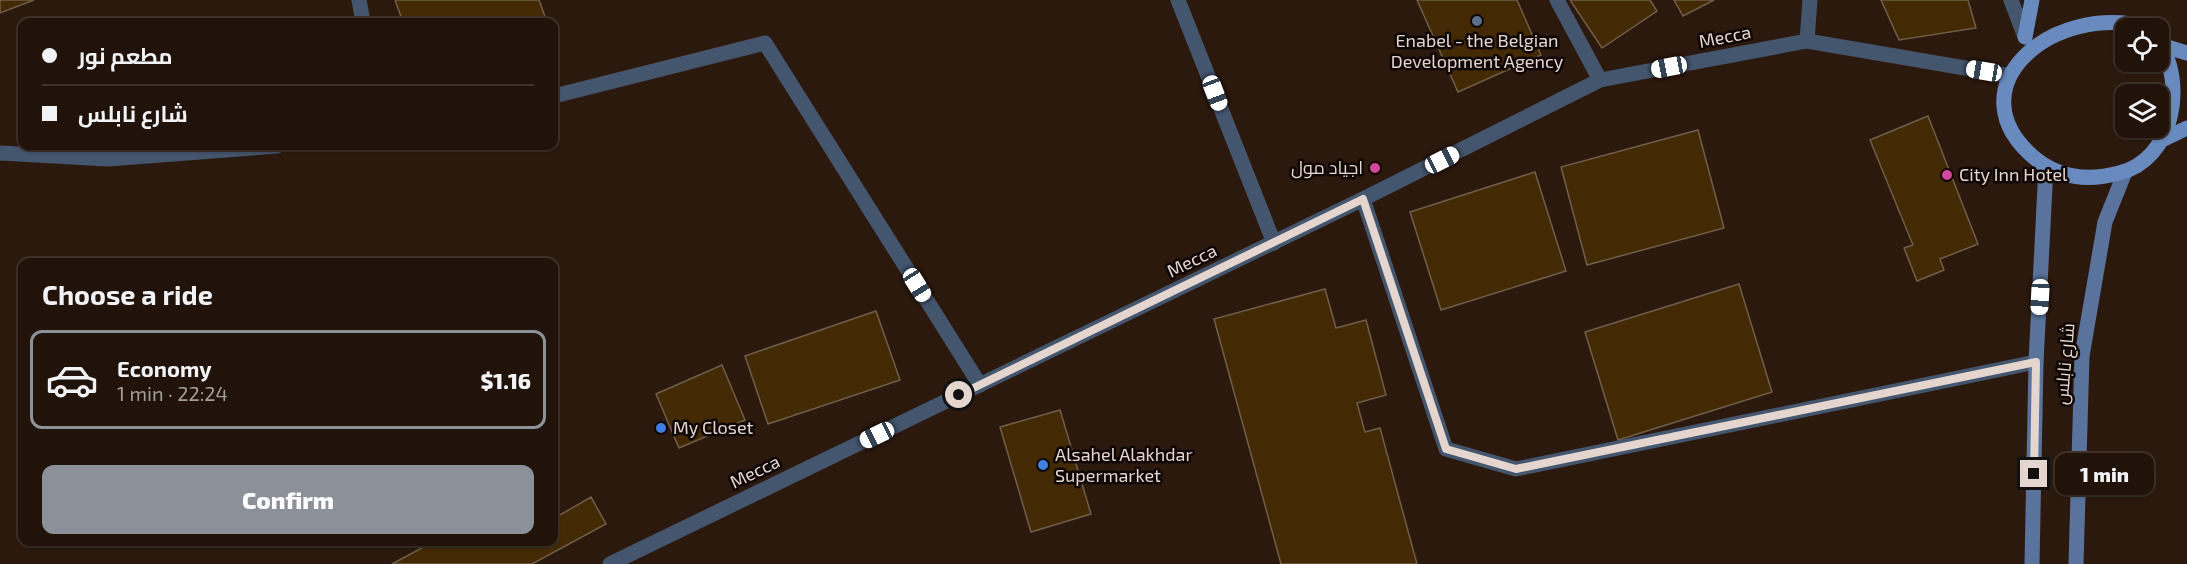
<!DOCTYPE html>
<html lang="en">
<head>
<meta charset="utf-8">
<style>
  body { margin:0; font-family:"Exo 2",Cairo,sans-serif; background:#2d2018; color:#f1f3f6; height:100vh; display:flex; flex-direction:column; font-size:22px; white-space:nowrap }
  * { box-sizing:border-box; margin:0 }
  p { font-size:20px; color:#a29e9c }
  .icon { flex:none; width:33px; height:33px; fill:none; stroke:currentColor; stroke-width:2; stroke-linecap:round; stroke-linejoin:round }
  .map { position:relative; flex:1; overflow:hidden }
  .side { position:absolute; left:18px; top:258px; width:540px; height:288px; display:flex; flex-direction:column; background:#21130a; border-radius:12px; box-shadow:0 2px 4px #0004,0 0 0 2px #3e322b }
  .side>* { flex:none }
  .banner { position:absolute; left:18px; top:18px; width:540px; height:132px; border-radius:12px; box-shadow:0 2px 4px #0004,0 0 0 2px #3e322b; display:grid; align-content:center; height:132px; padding:0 24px; background:#21130a }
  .buttons { position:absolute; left:2115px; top:18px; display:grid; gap:12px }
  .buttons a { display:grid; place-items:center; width:54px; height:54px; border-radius:12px; background:#21130a; box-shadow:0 2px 4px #0004,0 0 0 2px #3e322b; font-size:30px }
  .end { position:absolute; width:27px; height:27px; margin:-14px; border:8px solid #e4d6cf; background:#111; box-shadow:0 0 0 3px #111 }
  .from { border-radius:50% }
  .bubble { position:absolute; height:42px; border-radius:12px; background:#21130a; box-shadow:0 2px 4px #0004,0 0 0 2px #3e322b; font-size:20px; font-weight:800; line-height:42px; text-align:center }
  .car { position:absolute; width:18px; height:36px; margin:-18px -9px; border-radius:8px; box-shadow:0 0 4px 2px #0007; background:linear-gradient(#fff 24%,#345 0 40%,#fff 0 76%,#345 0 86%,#fff 0) }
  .banner b { display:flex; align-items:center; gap:21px; height:57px; font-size:22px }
  .banner b+b { border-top:2px solid #3e322b }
  .banner i { width:15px; height:15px; background:#f1f3f6 }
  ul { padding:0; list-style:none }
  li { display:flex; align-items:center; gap:18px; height:99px; margin:0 12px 9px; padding:0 12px; border:3px solid transparent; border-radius:12px }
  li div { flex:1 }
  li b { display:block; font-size:22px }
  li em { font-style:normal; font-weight:800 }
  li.selected { border-color:#8c9099 }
  li>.icon { width:54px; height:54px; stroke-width:1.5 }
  h2 { padding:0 24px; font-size:27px; line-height:72px }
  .action { display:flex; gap:12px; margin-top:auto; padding:12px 24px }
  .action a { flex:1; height:69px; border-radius:12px; background:#8c9099; color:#fff; font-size:24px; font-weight:800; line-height:69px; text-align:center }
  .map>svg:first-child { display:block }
</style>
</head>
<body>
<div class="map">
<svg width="2187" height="564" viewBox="0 0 2187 564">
  <rect width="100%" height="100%" fill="#2c190e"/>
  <g fill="#432a04" stroke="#6f5e4a" stroke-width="1.5">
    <path d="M 0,0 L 34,0 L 0,13 Z"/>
    <path d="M 395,0 L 539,0 L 547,22 L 403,22 Z"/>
    <path d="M 1417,0 L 1517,0 L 1541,55 L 1458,92 Z"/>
    <path d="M 1570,0 L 1650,0 L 1657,11 L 1602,48 Z"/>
    <path d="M 1674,0 L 1714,0 L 1683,16 Z"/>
    <path d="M 1881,0 L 1968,0 L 1976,28 L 1899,40 Z"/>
    <path d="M 1928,116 L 1978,244 L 1940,259 L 1944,270 L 1917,281 L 1904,248 L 1913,245 L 1870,140 Z"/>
    <path d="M 1698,130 L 1724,228 L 1587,265 L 1561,167 Z"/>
    <path d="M 1535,172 L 1566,271 L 1441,310 L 1410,212 Z"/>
    <path d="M 1739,284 L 1772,392 L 1618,440 L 1585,332 Z"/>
    <path d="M 1325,289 L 1336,328 L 1366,320 L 1386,395 L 1357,403 L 1365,432 L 1380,428 L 1417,564 L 1281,564 L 1214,319 Z"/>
    <path d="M 876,311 L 900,380 L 768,424 L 745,356 Z"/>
    <path d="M 722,365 L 745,420 L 679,448 L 656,394 Z"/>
    <path d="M 1060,410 L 1091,514 L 1031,532 L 1000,427 Z"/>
    <path d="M 591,497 L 606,524 L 532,564 L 392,564 L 433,542 L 554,542 L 554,502 L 560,515 Z"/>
  </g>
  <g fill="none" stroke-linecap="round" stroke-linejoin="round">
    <path stroke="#44556e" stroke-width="15" d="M 2011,0 L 2025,37"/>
    <g stroke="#44556e" stroke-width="15">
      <path d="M 359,0 L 363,22"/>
      <path d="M 1178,0 L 1274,243"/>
      <path d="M 1557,0 L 1600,80"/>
      <path d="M 1807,41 L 1810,0"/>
      <path d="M 554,96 L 765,43 L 980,385"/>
      <path d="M 0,153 L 108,159 L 277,146"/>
      <path d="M 1363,199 L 1446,449 L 1516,469 L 2036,362"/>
      <path d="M 610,564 L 1363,199 L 1600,80 L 1807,41 L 2006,75"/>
    </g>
    <g stroke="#59739c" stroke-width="15">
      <path d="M 2032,564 L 2036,362 L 2046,167"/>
      <path d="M 2076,564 L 2082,356 L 2105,222 L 2125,172"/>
    </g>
    <g stroke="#688abf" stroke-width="15">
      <path d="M 2149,28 C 2053,0 1949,89 2037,160 C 2062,179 2090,181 2119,173 C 2174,160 2187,82 2158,40"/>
      <path d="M 2025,37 L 2032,0"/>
      <path d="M 2164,46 L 2187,53"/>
      <path d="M 2164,139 L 2187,128"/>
    </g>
  </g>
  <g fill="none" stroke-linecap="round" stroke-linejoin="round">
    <path stroke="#e4d6cf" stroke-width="8" d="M 959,395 L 1363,199 L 1446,449 L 1516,469 L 2036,362 L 2034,474"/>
  </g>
  <circle fill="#5c6f8a" stroke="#0e0603" stroke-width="2" cx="1477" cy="21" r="6"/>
  <g fill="#d1479c" stroke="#0e0603" stroke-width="2">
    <circle cx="1375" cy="168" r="6"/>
    <circle cx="1947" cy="175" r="6"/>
  </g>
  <g fill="#3f7fe0" stroke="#0e0603" stroke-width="2">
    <circle cx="661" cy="428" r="6"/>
    <circle cx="1043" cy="465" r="6"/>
  </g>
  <g text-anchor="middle" stroke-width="5" stroke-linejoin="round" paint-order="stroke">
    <g font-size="18" fill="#e4d6cf" stroke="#0e0603">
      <text transform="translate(1725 37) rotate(-11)" y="6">Mecca</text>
      <text transform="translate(1192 261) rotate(-26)" y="6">Mecca</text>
      <text transform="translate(2065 364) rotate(-85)" y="6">شارع نابلس</text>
      <text transform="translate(755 472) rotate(-26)" y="6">Mecca</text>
    </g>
    <g font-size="18" fill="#e4d6cf" stroke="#0e0603" text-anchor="start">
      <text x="1477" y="47" text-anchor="middle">Enabel - the Belgian<tspan x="1477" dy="21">Development Agency</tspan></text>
      <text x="1363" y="174" text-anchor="end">اجياد مول</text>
      <text x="1959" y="181">City Inn Hotel</text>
      <text x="673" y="434">My Closet</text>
      <text x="1055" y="461">Alsahel Alakhdar<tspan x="1055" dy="21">Supermarket</tspan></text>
    </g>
  </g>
</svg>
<div class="buttons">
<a><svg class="icon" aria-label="locate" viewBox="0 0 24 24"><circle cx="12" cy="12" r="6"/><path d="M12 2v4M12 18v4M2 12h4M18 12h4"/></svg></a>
<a><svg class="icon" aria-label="layers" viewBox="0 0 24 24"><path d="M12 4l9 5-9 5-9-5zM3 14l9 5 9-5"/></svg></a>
</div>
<i class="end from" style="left:959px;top:395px"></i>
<i class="end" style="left:2034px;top:474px"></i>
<div class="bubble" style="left:2055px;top:453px;width:99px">1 min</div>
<i class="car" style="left:1669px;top:67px;rotate:259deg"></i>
<i class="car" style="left:1984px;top:71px;rotate:280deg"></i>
<i class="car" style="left:1215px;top:93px;rotate:159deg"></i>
<i class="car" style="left:1442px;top:160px;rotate:63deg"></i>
<i class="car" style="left:917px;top:285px;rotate:148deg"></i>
<i class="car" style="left:2040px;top:297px;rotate:183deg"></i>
<i class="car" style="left:877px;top:435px;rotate:244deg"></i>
<div class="banner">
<b><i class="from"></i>مطعم نور</b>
<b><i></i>شارع نابلس</b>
</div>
<section class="side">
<h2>Choose a ride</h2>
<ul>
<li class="selected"><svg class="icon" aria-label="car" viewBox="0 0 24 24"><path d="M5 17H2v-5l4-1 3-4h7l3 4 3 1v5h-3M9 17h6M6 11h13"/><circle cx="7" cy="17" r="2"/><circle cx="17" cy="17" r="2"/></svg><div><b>Economy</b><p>1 min · 22:24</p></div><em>$1.16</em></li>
</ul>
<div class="action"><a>Confirm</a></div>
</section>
</div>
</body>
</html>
